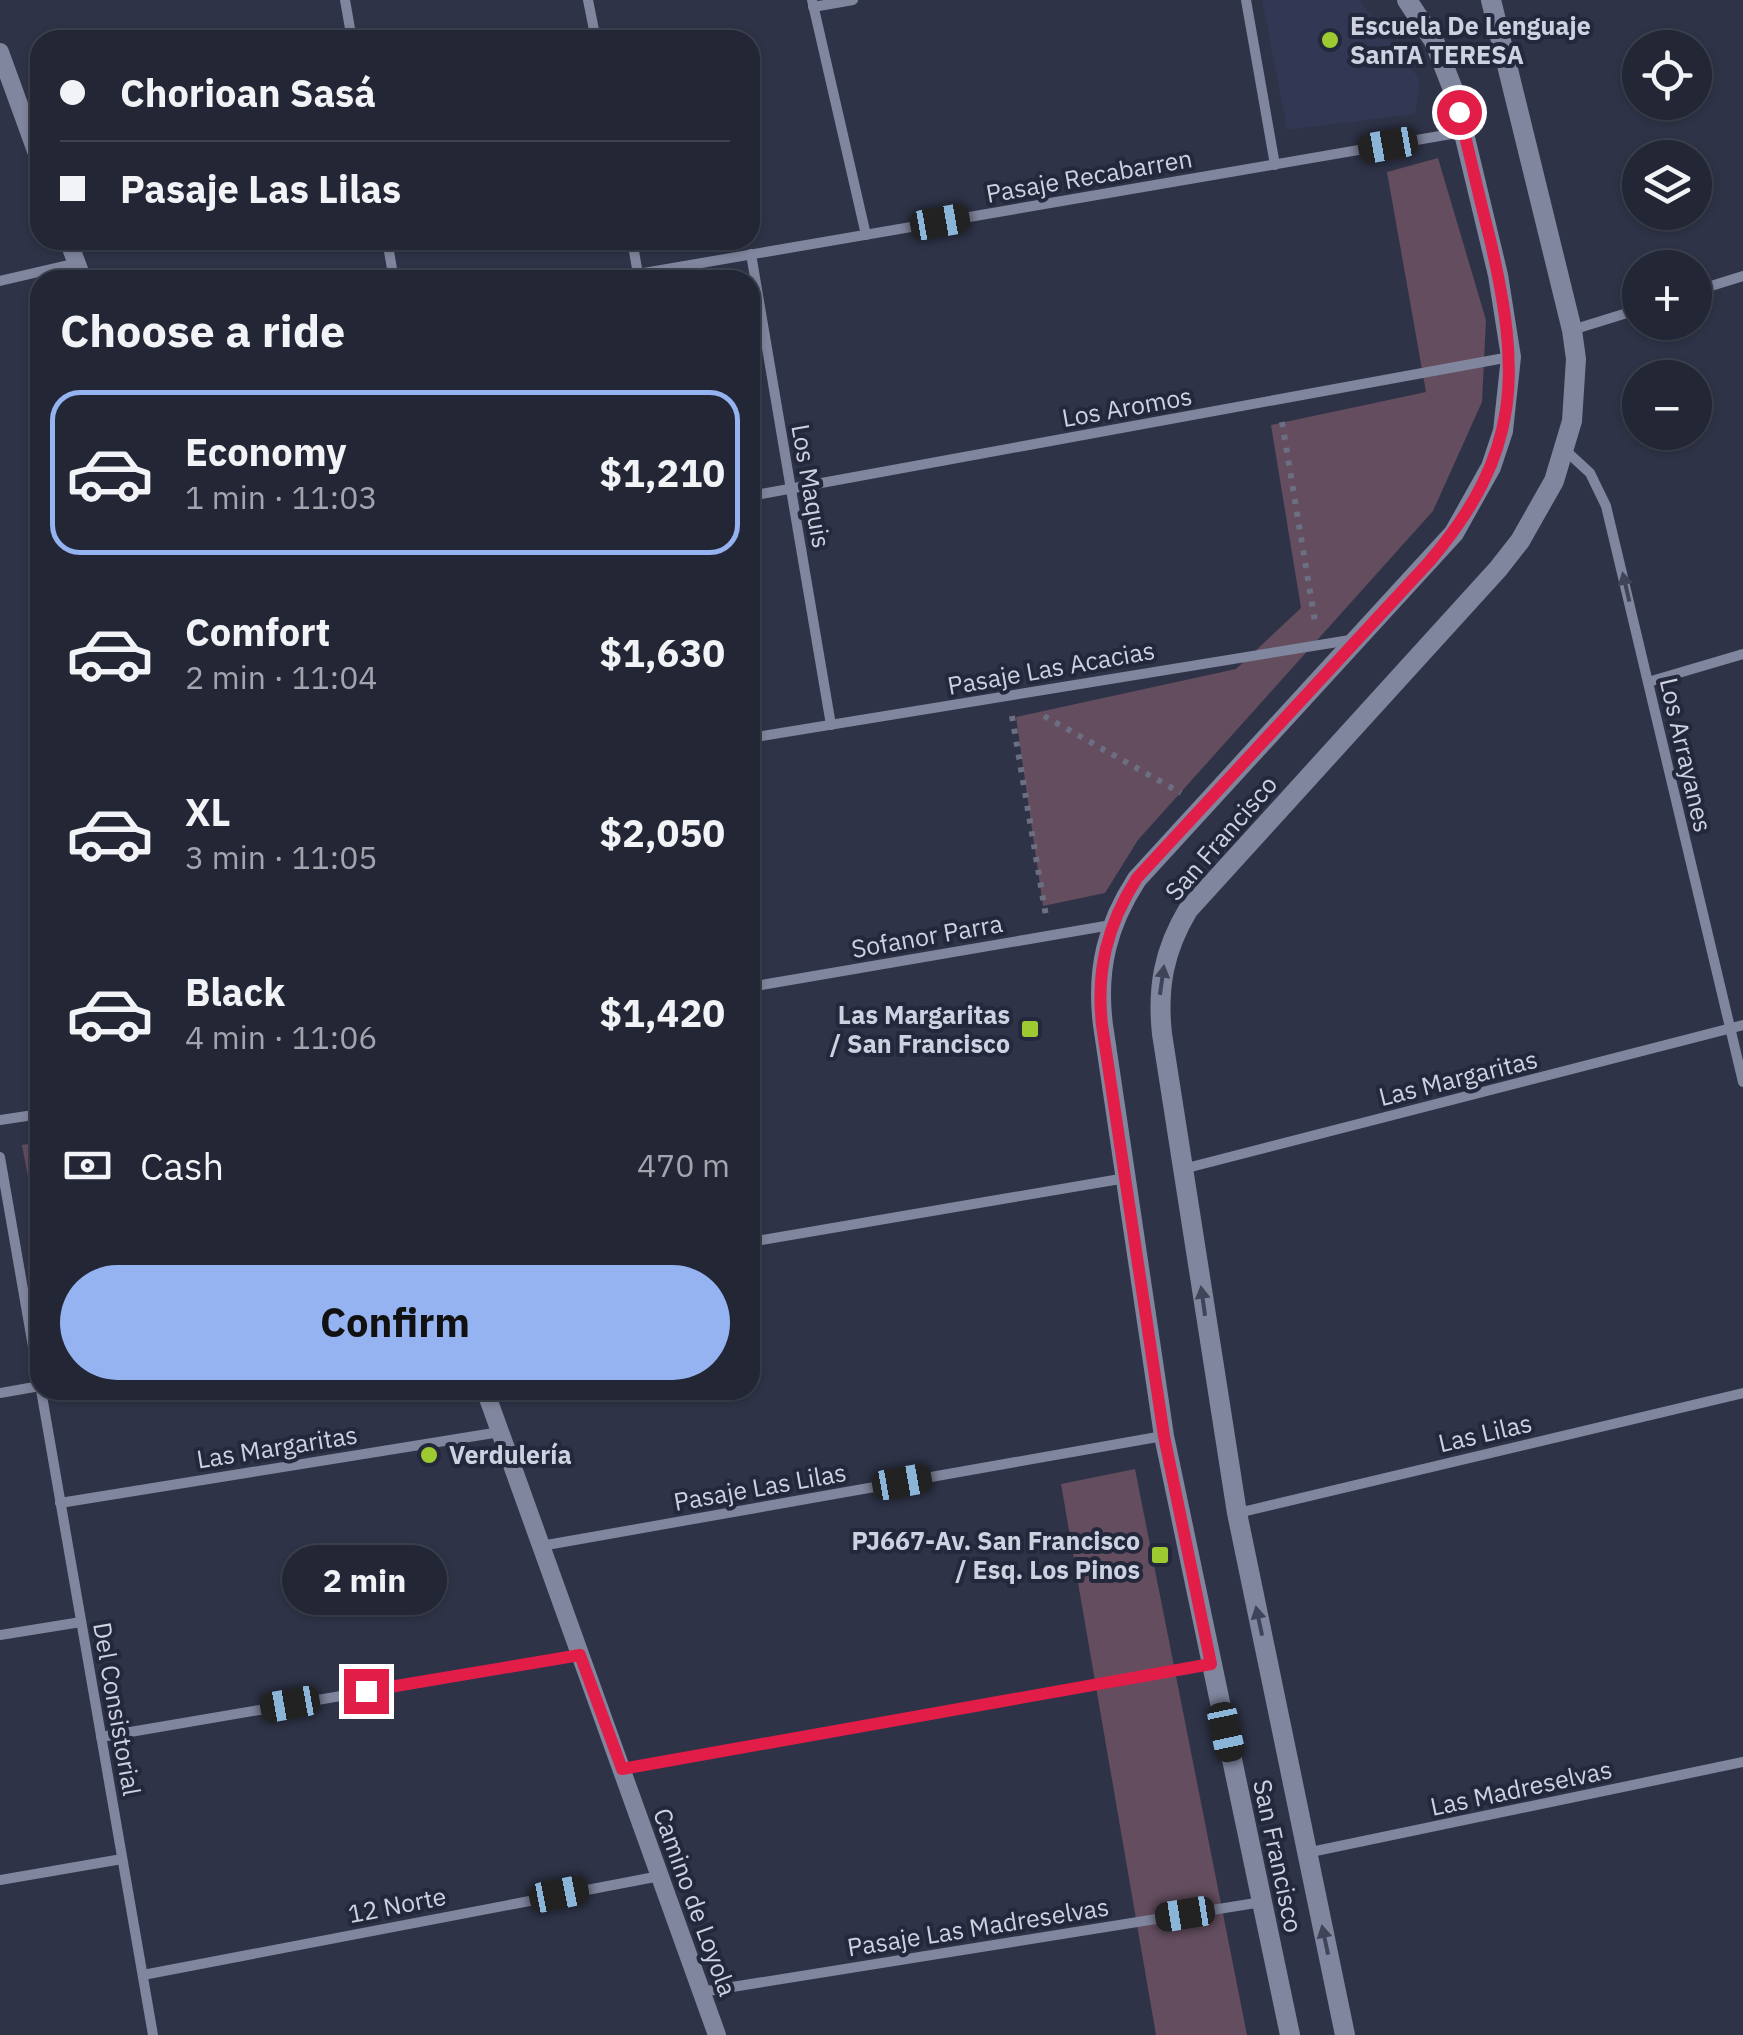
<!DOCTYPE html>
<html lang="en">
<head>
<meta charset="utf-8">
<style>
  body { margin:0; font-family:"IBM Plex Sans",sans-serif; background:#2e3241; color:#f1f3f6; height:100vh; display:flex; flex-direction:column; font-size:38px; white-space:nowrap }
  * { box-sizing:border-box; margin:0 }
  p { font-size:32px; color:#a2a5ad }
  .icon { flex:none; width:55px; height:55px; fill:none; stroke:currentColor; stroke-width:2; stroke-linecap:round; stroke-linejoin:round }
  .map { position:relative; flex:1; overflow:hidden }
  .side { position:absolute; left:30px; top:270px; width:730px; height:1130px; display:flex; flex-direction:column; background:#222635; border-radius:30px; box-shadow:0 2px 8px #0004,0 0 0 2px #3f4350 }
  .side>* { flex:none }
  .top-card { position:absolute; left:30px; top:30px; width:730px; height:220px; border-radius:30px; box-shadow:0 2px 8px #0004,0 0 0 2px #3f4350; display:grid; align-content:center; height:220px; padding:0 30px; background:#222635 }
  .tools { position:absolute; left:1622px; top:30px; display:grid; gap:20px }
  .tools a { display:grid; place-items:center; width:90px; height:90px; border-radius:50%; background:#222635; box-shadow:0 2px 8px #0004,0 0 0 2px #3f4350; font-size:50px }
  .end { position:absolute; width:45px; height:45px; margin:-22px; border:12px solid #e11d48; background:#fff; box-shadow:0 0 0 5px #fff }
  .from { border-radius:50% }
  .bubble { position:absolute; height:70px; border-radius:35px; background:#222635; box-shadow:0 2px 8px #0004,0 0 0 2px #3f4350; font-size:32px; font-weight:700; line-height:70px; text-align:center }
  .car { position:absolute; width:30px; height:60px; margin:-30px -15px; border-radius:12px; box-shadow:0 0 8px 2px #0007; background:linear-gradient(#222 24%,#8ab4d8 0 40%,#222 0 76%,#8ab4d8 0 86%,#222 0) }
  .top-card b { display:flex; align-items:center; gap:35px; height:95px; font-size:38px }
  .top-card b+b { border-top:2px solid #3f4350 }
  .top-card i { width:25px; height:25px; background:#f1f3f6 }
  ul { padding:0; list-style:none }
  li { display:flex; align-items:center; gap:30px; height:165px; margin:0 20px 15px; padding:0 10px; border:5px solid transparent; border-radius:30px }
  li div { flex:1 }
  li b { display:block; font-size:38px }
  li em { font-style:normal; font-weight:700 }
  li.selected { border-color:#95b2f1 }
  li>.icon { width:90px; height:90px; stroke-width:1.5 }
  h2 { padding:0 30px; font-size:45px; line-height:120px }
  .pay { display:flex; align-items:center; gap:25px; height:110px; padding:0 30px; font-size:38px }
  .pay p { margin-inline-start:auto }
  .button { display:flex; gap:20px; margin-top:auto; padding:20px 30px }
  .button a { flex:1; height:115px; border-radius:60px; background:#95b2f1; color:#111; font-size:40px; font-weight:700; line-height:115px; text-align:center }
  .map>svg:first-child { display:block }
</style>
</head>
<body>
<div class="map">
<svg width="1743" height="2035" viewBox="0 0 1743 2035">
  <rect width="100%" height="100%" fill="#2e3347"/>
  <path fill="#323853" d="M 1262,0 L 1359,0 L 1420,80 L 1415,114 L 1287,130 Z"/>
  <g fill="#634d5e">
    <path d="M 1438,158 L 1486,320 L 1482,402 L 1433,511 L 1138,840 L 1105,893 L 1043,906 L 1016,717 L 1236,669 L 1301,608 L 1271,425 L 1426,392 L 1387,172 Z"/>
    <path d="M 40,1142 L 40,1241 L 22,1145 Z"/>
    <path d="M 1135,1469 L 1247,2035 L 1156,2035 L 1061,1484 Z"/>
  </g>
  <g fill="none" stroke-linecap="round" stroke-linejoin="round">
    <g stroke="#6b6f81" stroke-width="6" stroke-dasharray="5 8" stroke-linecap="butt">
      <path d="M 1282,422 L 1315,622"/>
      <path d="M 1012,716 L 1046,916"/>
      <path d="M 1044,716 L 1181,793"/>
    </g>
    <g stroke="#80869e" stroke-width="10">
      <path d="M 345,0 L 352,40"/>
      <path d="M 588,0 L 596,40"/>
      <path d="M 812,0 L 866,235"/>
      <path d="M 1246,0 L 1275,165"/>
      <path d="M 813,7 L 853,0"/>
      <path d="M 387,240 L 394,280"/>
      <path d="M 632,240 L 638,274"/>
      <path d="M 751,254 L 831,725"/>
      <path d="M 603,280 L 1463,132"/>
      <path d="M 0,281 L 77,263"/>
      <path d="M 1695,291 L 1743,276"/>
      <path d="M 1572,330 L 1640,309"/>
      <path d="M 1565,450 L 1590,473 L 1606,506 L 1743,1082"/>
      <path d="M 750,496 L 1510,357"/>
      <path d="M 1648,682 L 1743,654"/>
      <path d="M 750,738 L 1356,639"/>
      <path d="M 750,987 L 1111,925"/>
      <path d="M 0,1120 L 40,1114"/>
      <path d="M 0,1157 L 40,1387"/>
      <path d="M 1183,1169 L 1743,1025"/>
      <path d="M 750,1242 L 1126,1178"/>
      <path d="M 41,1390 L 153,2035"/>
      <path d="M 0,1393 L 40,1386"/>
      <path d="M 60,1503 L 500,1432"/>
      <path d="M 1238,1513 L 1743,1393"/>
      <path d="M 541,1546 L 1163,1436"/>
      <path d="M 0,1635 L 81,1622"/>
      <path d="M 101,1737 L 580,1655"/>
      <path d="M 622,1769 L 1211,1664"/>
      <path d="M 1306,1853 L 1743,1762"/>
      <path d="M 0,1880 L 122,1859"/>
      <path d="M 143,1975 L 660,1876"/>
      <path d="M 701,1992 L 1262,1902"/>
    </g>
    <g stroke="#80869e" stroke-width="18">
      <path d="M 0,52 L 40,162"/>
      <path d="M 68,240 L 83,280"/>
      <path d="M 485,1390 L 717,2035"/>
    </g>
    <g stroke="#80869e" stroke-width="20">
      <path d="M 1290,2035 L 1164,1436 L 1103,1025 C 1096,970 1107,925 1137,879 L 1454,533 L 1491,467 L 1503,431 L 1511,357 L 1498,275 L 1454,92 L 1434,41 L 1407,0"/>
      <path d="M 1345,2035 L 1237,1513 L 1162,1034 C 1157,987 1164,950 1188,910 L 1498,569 L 1520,541 L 1554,481 L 1572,421 L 1576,359 L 1572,330 L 1491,0"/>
    </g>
  </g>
  <defs><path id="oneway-solid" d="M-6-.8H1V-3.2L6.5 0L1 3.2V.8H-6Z" transform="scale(2.5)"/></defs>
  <g fill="#404459">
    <use href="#oneway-solid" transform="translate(1626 587) rotate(-103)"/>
    <use href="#oneway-solid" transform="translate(1162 980) rotate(-82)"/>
    <use href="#oneway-solid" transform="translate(1203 1301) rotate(-98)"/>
    <use href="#oneway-solid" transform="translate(1259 1621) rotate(-102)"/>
    <use href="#oneway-solid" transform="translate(1325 1940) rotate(-102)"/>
  </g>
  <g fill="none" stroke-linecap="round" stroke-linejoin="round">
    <path stroke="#e11d48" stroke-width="12" d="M 366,1691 L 580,1655 L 622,1769 L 1211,1664 L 1164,1436 L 1102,1025 C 1096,970 1107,925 1137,878 L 1429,562 C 1522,453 1521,373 1490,239 C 1479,197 1470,155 1459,112"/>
  </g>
  <g fill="#9dca30" stroke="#24283c" stroke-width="4">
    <circle cx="1330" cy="40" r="10"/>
    <rect x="1020" y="1019" width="20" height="20" rx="5"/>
    <circle cx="429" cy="1455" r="10"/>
    <rect x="1150" y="1545" width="20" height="20" rx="5"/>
  </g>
  <g text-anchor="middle" stroke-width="8" stroke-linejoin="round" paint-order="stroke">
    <g font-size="25" font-weight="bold" fill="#ced1df" stroke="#24283c" text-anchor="start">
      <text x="1350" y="35">Escuela De Lenguaje<tspan x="1350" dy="29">SanTA TERESA</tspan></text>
      <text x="1010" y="1024" text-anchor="end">Las Margaritas<tspan x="1010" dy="29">/ San Francisco</tspan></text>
      <text x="449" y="1464">Verdulería</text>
      <text x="1140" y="1550" text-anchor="end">PJ667-Av. San Francisco<tspan x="1140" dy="29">/ Esq. Los Pinos</tspan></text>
    </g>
    <g font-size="25" fill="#ced1df" stroke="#24283c">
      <text transform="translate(1089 176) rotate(-10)" y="9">Pasaje Recabarren</text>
      <text transform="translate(1127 407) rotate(-10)" y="9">Los Aromos</text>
      <text transform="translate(811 486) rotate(80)" y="9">Los Maquis</text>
      <text transform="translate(1051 668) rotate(-10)" y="9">Pasaje Las Acacias</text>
      <text transform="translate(1686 755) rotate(77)" y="9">Los Arrayanes</text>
      <text transform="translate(1221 838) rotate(-49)" y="9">San Francisco</text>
      <text transform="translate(927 936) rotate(-10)" y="9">Sofanor Parra</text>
      <text transform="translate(1458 1078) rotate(-14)" y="9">Las Margaritas</text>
      <text transform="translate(1485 1433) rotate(-13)" y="9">Las Lilas</text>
      <text transform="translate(277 1447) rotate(-9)" y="9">Las Margaritas</text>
      <text transform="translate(760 1487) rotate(-10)" y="9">Pasaje Las Lilas</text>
      <text transform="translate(117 1709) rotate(80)" y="9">Del Consistorial</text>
      <text transform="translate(1521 1788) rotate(-12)" y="9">Las Madreselvas</text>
      <text transform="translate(1278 1856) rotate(78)" y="9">San Francisco</text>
      <text transform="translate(695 1902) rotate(70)" y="9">Camino de Loyola</text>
      <text transform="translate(397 1905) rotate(-11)" y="9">12 Norte</text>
      <text transform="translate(978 1927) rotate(-9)" y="9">Pasaje Las Madreselvas</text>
    </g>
  </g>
</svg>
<div class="tools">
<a><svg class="icon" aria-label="locate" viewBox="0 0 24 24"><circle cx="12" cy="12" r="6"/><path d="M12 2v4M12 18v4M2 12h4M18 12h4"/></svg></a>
<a><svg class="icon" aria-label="layers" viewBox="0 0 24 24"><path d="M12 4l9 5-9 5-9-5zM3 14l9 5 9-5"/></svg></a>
<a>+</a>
<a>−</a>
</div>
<i class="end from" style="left:1459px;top:112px"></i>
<i class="end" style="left:366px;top:1691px"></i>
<div class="bubble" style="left:282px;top:1545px;width:165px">2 min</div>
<i class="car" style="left:1388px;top:145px;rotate:260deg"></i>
<i class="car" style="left:940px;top:222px;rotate:80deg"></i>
<i class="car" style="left:902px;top:1482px;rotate:80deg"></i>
<i class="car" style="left:290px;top:1704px;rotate:260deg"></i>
<i class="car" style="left:1226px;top:1732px;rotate:168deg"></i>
<i class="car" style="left:559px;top:1894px;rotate:79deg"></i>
<i class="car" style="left:1185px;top:1914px;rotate:261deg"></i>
<div class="top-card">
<b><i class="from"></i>Chorioan Sasá</b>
<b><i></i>Pasaje Las Lilas</b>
</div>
<section class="side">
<h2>Choose a ride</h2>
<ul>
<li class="selected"><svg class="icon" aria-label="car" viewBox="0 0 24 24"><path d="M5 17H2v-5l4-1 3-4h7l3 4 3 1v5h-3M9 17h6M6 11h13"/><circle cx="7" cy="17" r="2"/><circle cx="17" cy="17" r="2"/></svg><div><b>Economy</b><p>1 min · 11:03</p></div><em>$1,210</em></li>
<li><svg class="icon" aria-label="car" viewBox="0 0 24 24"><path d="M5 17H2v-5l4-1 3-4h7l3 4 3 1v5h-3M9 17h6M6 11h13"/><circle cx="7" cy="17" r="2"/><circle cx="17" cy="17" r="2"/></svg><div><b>Comfort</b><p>2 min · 11:04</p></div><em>$1,630</em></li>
<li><svg class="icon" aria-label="car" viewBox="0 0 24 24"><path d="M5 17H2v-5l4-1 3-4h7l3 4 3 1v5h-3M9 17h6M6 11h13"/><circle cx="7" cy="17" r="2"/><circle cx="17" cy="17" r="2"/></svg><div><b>XL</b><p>3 min · 11:05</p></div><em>$2,050</em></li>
<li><svg class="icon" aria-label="car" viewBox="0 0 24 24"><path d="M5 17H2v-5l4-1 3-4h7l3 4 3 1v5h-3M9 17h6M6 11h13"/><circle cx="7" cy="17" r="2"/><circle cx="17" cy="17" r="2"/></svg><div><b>Black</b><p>4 min · 11:06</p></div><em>$1,420</em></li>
</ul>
<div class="pay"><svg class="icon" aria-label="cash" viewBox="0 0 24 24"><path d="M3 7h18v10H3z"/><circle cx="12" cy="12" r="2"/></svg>Cash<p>470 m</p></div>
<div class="button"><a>Confirm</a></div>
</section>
</div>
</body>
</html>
